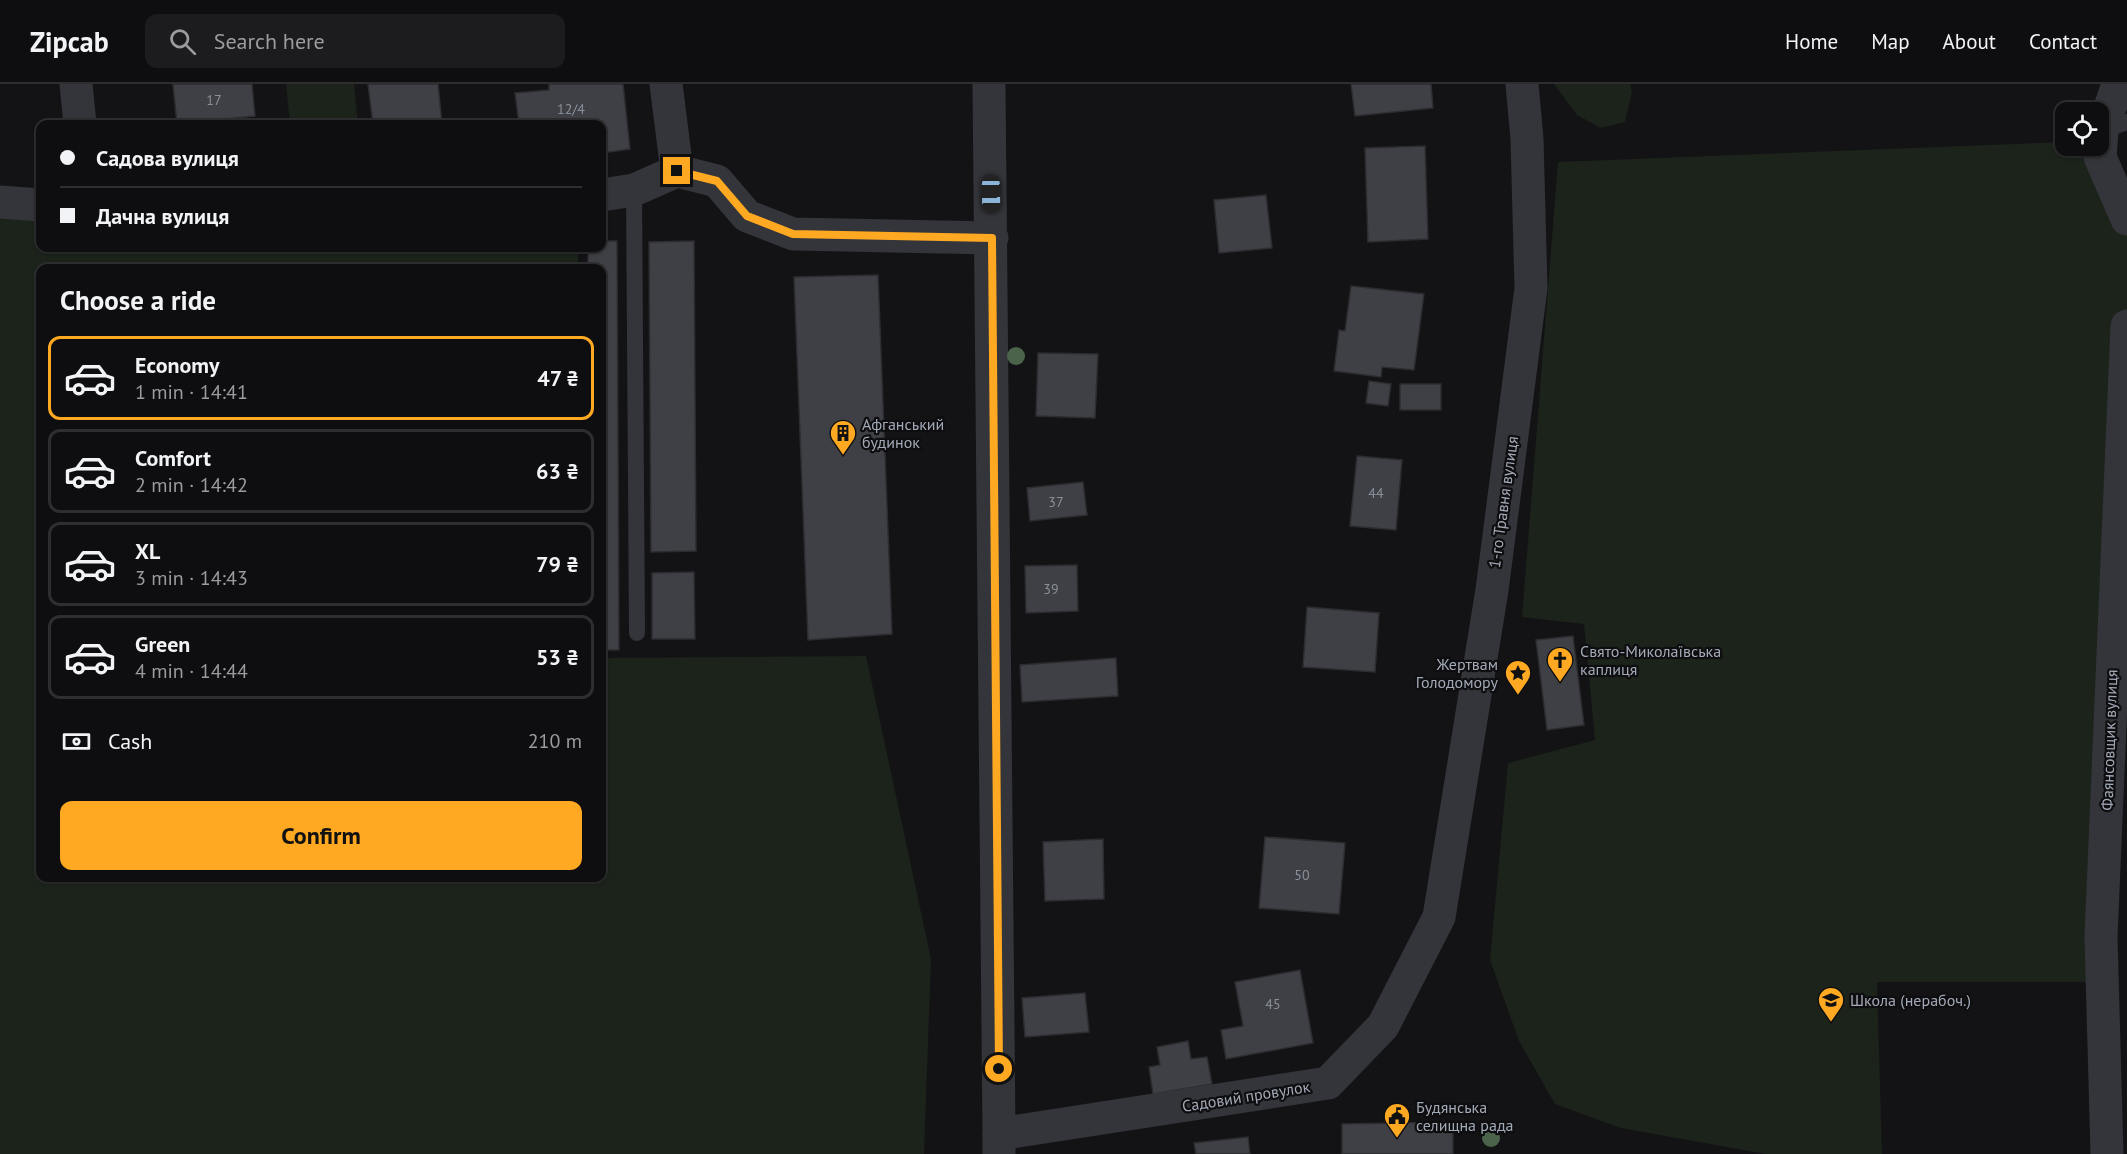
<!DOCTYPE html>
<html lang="en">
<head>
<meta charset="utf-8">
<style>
  body { margin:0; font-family:"PT Sans",sans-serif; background:#1c1c1e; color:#f1f3f6; height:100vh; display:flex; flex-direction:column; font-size:22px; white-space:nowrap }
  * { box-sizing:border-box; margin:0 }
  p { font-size:20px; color:#9b9c9f }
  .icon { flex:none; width:33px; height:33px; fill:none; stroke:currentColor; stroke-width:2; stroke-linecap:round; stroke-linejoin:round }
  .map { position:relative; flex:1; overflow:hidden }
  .sheet { position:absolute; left:36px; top:180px; width:570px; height:618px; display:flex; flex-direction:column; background:#0e0e10; border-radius:12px; box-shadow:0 2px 4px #0004,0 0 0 2px #2e2e30 }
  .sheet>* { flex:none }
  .hud { position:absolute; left:36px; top:36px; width:570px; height:132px; border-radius:12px; box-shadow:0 2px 4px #0004,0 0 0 2px #2e2e30; display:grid; align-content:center; height:132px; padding:0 24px; background:#0e0e10 }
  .buttons { position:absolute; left:2055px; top:18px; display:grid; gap:12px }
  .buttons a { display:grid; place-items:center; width:54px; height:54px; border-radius:12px; background:#0e0e10; box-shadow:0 2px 4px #0004,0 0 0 2px #2e2e30; font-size:30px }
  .end { position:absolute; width:27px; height:27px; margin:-14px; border:8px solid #ffa821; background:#111; box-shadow:0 0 0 3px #111 }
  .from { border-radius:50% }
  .car { position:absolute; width:18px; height:36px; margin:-18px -9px; border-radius:8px; box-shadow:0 0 4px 2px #0007; background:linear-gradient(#222 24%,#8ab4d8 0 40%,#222 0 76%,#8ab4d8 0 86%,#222 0) }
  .hud b { display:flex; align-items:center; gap:21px; height:57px; font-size:22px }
  .hud b+b { border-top:2px solid #2e2e30 }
  .hud i { width:15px; height:15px; background:#f1f3f6 }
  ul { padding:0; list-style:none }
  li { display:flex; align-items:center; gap:18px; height:84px; margin:0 12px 9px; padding:0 12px; border:3px solid #2e2e30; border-radius:12px }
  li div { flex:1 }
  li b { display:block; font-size:22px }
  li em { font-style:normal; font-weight:700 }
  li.active { border-color:#ffa821 }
  li>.icon { width:54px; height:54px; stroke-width:1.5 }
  h2 { padding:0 24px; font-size:27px; line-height:72px }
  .pay { display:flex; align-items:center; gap:15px; height:66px; padding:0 24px; font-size:22px }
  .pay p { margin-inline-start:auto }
  .primary-button { display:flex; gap:12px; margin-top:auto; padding:12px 24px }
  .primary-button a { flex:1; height:69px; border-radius:12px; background:#ffa821; color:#111; font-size:24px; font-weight:700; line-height:69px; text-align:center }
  header { display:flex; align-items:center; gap:36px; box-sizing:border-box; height:84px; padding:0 30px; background:#0e0e10; border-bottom:2px solid #2e2e30 }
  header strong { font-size:28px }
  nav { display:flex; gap:33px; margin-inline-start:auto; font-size:21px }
  .search { width:420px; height:54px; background:#1c1c1e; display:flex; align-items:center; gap:15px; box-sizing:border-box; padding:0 21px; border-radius:12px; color:#9b9c9f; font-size:22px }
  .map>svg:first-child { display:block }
</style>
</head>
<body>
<header>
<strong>Zipcab</strong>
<div class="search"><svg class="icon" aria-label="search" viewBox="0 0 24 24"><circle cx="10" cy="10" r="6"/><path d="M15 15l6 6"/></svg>Search here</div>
<nav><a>Home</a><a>Map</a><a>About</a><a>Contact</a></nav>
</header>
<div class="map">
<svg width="2127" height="1070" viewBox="0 0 2127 1070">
  <rect width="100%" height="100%" fill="#131315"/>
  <g fill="#1b231b">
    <path d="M 286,0 L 354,0 L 358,40 L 290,40 Z"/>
    <path d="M 1554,0 L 1630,0 L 1632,8 L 1625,38 L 1601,44 L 1577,31 Z"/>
    <path d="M 2065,58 L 2066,62 L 2090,62 L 2127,140 L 2127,226 L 2092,898 L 1877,898 L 1882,1070 L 1766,1070 L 1621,1044 L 1555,1020 L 1519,957 L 1490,876 L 1508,679 L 1595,656 L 1584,540 L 1522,533 L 1558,78 Z"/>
    <path d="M 0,124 L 40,129 L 40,164 L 578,164 L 578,184 L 40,184 L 40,794 L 602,794 L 602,574 L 866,572 L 931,875 L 924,1070 L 0,1070 Z"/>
  </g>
  <g fill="#3f4045" stroke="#2d2d31" stroke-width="1.5">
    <path d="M 173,0 L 252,0 L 255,32 L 177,40 Z"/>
    <path d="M 368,0 L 438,0 L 442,40 L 373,40 Z"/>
    <path d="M 549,0 L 623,0 L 630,65 L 602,69 L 602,40 L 519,40 L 515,9 L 549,6 Z"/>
    <path d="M 1351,0 L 1431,0 L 1433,24 L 1355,32 Z"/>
    <path d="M 1425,62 L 1428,155 L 1368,158 L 1365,64 Z"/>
    <path d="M 1266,111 L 1272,164 L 1219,169 L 1214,116 Z"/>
    <path d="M 602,157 L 617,157 L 619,566 L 602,566 L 602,184 L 588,184 L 588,164 L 602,164 Z"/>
    <path d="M 694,157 L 696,467 L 651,468 L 649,158 Z"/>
    <path d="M 878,191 L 892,550 L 808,556 L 794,193 Z"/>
    <path d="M 1351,202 L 1424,210 L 1414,286 L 1382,283 L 1381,293 L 1334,287 L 1339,246 L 1345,247 Z"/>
    <path d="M 1038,269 L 1098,270 L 1095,334 L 1036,332 Z"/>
    <path d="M 1369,297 L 1391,300 L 1388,322 L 1366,319 Z"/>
    <rect x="1400" y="300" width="41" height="26"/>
    <path d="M 1357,372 L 1402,376 L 1396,446 L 1350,442 Z"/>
    <path d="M 1083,398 L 1087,431 L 1030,437 L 1027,404 Z"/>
    <path d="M 1077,481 L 1078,527 L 1026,529 L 1025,482 Z"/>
    <path d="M 694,488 L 695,555 L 652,555 L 652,489 Z"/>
    <path d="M 1307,523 L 1379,529 L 1375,588 L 1303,583 Z"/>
    <path d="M 1573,552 L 1584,641 L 1547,646 L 1536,556 Z"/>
    <path d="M 1116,574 L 1118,612 L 1022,618 L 1020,581 Z"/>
    <path d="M 1265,753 L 1345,759 L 1339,830 L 1259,824 Z"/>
    <path d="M 1103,755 L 1104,815 L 1045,817 L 1043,758 Z"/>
    <path d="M 1300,886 L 1313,959 L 1226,975 L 1221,946 L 1243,942 L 1235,898 Z"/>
    <path d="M 1085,909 L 1089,948 L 1025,953 L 1022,914 Z"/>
    <path d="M 1188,957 L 1191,975 L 1207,973 L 1212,1000 L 1153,1010 L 1149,983 L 1160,981 L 1157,963 Z"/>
    <path d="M 1453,1038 L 1453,1070 L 1342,1070 L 1342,1040 Z"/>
    <path d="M 1248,1053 L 1250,1070 L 1196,1070 L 1194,1059 Z"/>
  </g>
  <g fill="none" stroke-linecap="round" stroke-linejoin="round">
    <g stroke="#34353a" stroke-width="16">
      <path d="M 2102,47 L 2127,38"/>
      <path d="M 634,106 L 637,549"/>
    </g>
    <g stroke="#34353a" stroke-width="33">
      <path d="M 76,0 L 80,40"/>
      <path d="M 666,0 L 677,87"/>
      <path d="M 989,0 L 999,1050"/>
      <path d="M 2118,0 L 2102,47 L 2100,73 L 2127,135"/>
      <path d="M 602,111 L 634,106 L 677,87 L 717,97 L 747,132 L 793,150 L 992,154"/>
      <path d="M 0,118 L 40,121"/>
      <path d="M 2107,1070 L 2101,853 L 2127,242"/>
    </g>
    <path stroke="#34353a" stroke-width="33" d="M 999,1070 L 999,1050 L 1328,999 L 1383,942 L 1439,833 L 1492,506 L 1531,204 L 1527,55 L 1522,0"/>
  </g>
  <g fill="#4b634b">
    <circle cx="1016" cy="272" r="9"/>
    <circle cx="1491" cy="1054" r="9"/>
  </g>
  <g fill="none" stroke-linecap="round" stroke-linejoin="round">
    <path stroke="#ffa821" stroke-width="8" d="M 677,87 L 717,97 L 747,132 L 793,150 L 992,154 L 999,985"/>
  </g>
  <defs>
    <g id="building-pin" transform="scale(1.35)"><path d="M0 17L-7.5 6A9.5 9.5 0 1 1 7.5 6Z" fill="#ffa821" stroke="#0e0e10"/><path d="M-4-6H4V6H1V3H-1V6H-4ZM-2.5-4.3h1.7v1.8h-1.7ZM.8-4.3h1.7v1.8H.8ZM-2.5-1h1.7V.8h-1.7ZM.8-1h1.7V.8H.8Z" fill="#111"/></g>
    <g id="church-pin" transform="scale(1.35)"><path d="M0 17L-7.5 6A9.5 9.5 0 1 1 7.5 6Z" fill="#ffa821" stroke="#0e0e10"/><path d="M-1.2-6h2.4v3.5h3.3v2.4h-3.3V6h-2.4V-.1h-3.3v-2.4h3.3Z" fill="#111"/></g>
    <g id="sight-pin" transform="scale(1.35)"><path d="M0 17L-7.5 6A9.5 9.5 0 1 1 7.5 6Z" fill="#ffa821" stroke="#0e0e10"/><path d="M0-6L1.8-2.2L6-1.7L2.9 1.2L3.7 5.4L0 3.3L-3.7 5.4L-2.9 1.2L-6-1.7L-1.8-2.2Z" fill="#111"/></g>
    <g id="school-pin" transform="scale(1.35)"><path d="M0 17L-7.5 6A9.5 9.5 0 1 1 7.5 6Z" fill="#ffa821" stroke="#0e0e10"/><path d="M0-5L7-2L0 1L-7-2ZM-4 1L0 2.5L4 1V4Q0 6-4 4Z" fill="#111"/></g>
    <g id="civic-pin" transform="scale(1.35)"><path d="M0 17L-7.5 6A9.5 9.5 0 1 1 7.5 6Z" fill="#ffa821" stroke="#0e0e10"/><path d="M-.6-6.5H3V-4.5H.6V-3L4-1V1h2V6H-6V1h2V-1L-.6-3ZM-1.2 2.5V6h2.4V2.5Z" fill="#111"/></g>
  </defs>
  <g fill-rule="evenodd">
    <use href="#building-pin" x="843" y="349"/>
    <use href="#church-pin" x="1560" y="576"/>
    <use href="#sight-pin" x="1518" y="589"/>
    <use href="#school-pin" x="1831" y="916"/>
    <use href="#civic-pin" x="1397" y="1032"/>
  </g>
  <g text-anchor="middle" stroke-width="4.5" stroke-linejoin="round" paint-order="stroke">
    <g font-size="14" fill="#8a909a">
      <text x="214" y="21">17</text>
      <text x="571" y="30">12/4</text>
      <text x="1376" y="414">44</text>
      <text x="1056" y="423">37</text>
      <text x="1051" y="510">39</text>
      <text x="1302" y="796">50</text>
      <text x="1273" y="925">45</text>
    </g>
    <g font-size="16" fill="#a3aab7" stroke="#0e0e10" text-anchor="start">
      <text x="862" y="346">Афганський<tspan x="862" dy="18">будинок</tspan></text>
      <text x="1580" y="573">Свято-Миколаївська<tspan x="1580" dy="18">каплиця</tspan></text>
      <text x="1498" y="586" text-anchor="end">Жертвам<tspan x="1498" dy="18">Голодомору</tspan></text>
      <text x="1850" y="922">Школа (нерабоч.)</text>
      <text x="1416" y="1029">Будянська<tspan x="1416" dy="18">селищна рада</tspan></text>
    </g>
    <g font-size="16" fill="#a3aab7" stroke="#0e0e10">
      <text transform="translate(1503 418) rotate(-82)" y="6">1-го Травня вулиця</text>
      <text transform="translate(2109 656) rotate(-88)" y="6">Фаянсовщик вулиця</text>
      <text transform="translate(1246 1012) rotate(-9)" y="6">Садовий провулок</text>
    </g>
  </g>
</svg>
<div class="buttons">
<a><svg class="icon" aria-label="locate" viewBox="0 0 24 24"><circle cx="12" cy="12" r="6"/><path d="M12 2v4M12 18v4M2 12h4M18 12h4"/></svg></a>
</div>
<i class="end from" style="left:999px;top:985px"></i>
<i class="end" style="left:677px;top:87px"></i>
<i class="car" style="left:991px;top:110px;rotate:179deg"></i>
<div class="hud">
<b><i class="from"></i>Садова вулиця</b>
<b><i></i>Дачна вулиця</b>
</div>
<section class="sheet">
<h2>Choose a ride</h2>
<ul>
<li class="active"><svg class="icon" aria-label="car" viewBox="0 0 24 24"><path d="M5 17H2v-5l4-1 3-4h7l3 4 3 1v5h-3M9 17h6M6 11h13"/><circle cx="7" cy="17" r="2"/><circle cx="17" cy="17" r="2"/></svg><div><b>Economy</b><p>1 min · 14:41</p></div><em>47 ₴</em></li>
<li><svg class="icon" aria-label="car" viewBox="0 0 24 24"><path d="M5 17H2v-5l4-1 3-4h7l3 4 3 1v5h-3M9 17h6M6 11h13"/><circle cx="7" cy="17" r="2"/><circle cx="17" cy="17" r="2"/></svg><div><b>Comfort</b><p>2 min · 14:42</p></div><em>63 ₴</em></li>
<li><svg class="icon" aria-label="car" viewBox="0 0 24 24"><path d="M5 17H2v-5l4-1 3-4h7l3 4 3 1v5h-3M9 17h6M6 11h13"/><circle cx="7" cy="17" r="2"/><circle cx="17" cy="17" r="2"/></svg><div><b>XL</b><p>3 min · 14:43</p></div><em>79 ₴</em></li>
<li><svg class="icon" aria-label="car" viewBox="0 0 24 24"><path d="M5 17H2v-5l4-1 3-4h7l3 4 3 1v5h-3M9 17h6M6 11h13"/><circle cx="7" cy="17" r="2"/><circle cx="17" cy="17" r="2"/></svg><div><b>Green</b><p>4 min · 14:44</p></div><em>53 ₴</em></li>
</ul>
<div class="pay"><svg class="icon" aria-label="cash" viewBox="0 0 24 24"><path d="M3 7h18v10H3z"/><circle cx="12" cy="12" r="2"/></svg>Cash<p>210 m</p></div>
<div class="primary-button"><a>Confirm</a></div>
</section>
</div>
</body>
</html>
